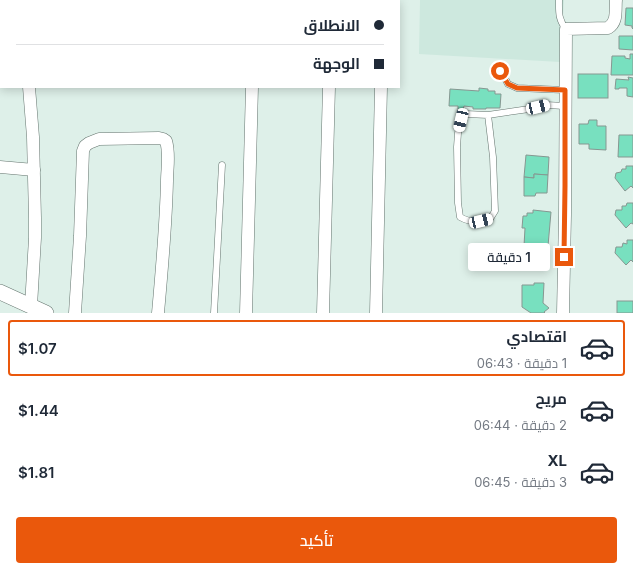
<!DOCTYPE html>
<html lang="ar">
<head>
<meta charset="utf-8">
<style>
  body { margin:0; font-family:Inter,Cairo,sans-serif; background:#f2f2f3; color:#1f2937; direction:rtl; height:100vh; display:flex; flex-direction:column; font-size:15px; white-space:nowrap }
  * { box-sizing:border-box; margin:0 }
  p { font-size:13px; color:#747a83 }
  .icon { flex:none; width:22px; height:22px; fill:none; stroke:currentColor; stroke-width:2; stroke-linecap:round; stroke-linejoin:round }
  .map { position:relative; height:313px; overflow:hidden; direction:ltr }
  .sheet { display:flex; flex-direction:column; background:#fff; flex:1 }
  .sheet>* { flex:none }
  .guide { position:absolute; left:0px; top:0px; width:400px; height:88px; box-shadow:0 2px 10px #0003; direction:rtl; display:grid; align-content:center; height:88px; padding:0 16px; background:#fff }
  .end { position:absolute; width:18px; height:18px; margin:-9px; border:5px solid #ea580c; background:#fff; box-shadow:0 0 0 2px #fff }
  .from { border-radius:50% }
  .bubble { position:absolute; height:28px; border-radius:4px; background:#fff; box-shadow:0 2px 10px #0003; font-size:13px; font-weight:600; line-height:28px; text-align:center; direction:rtl }
  .car { position:absolute; width:12px; height:24px; margin:-12px -6px; border-radius:5px; box-shadow:0 0 3px 1px #0007; background:linear-gradient(#fff 24%,#345 0 40%,#fff 0 76%,#345 0 86%,#fff 0) }
  .guide b { display:flex; align-items:center; gap:14px; height:38px; font-size:15px }
  .guide b+b { border-top:1px solid #e0e1e3 }
  .guide i { width:10px; height:10px; background:#1f2937 }
  ul { padding:7px 0 0; list-style:none }
  li { display:flex; align-items:center; gap:12px; height:56px; margin:0 8px 6px; padding:0 8px; border:2px solid transparent; border-radius:4px }
  li div { flex:1 }
  li b { display:block; font-size:15px }
  li em { font-style:normal; font-weight:600 }
  li.selected { border-color:#ea580c }
  li>.icon { width:36px; height:36px; stroke-width:1.5 }
  .button { display:flex; gap:8px; margin-top:auto; padding:8px 16px }
  .button a { flex:1; height:46px; border-radius:4px; background:#ea580c; color:#fff; font-size:16px; font-weight:600; line-height:46px; text-align:center }
  .map>svg:first-child { display:block }
</style>
</head>
<body>
<div class="map">
<svg width="633" height="313" viewBox="0 0 633 313">
  <rect width="100%" height="100%" fill="#def0e9"/>
  <path fill="#cde8de" d="M 420,0 L 564,0 L 560,62 L 419,54 Z"/>
  <g fill="#78e0bf" stroke="#869791">
    <path d="M 626,8 L 633,8 L 633,29 L 632,28 L 632,26 L 625,25 Z"/>
    <path d="M 619,36 L 633,36 L 633,50 L 619,49 Z"/>
    <path d="M 630,54 L 633,54 L 633,75 L 611,75 L 612,56 L 625,56 L 625,58 L 630,59 Z"/>
    <rect x="578" y="74" width="30" height="24"/>
    <path d="M 628,77 L 633,78 L 633,97 L 627,96 L 627,88 L 619,88 L 619,89 L 615,89 L 616,79 L 629,80 Z"/>
    <path d="M 479,88 L 488,89 L 488,91 L 495,91 L 495,94 L 501,94 L 500,108 L 486,108 L 486,109 L 473,109 L 473,107 L 464,106 L 463,110 L 458,110 L 458,106 L 449,106 L 450,89 L 479,91 Z"/>
    <path d="M 589,120 L 597,120 L 597,126 L 606,126 L 606,150 L 589,149 L 589,144 L 579,144 L 579,124 L 588,124 Z"/>
    <path d="M 619,135 L 633,135 L 633,157 L 618,157 Z"/>
    <path d="M 526,155 L 549,157 L 548,175 L 534,174 L 534,178 L 524,177 Z"/>
    <path d="M 626,166 L 633,166 L 633,188 L 631,186 L 625,191 L 615,178 L 616,173 L 621,172 L 622,169 L 626,169 Z"/>
    <path d="M 534,174 L 548,175 L 547,193 L 536,193 L 535,196 L 524,196 L 524,177 L 534,178 Z"/>
    <path d="M 627,203 L 633,203 L 633,224 L 631,223 L 626,228 L 615,215 L 616,210 L 622,210 L 622,206 L 626,206 Z"/>
    <path d="M 533,210 L 551,212 L 548,246 L 542,245 L 542,248 L 531,247 L 531,249 L 528,248 L 529,246 L 524,246 L 525,228 L 522,228 L 523,216 L 527,216 L 527,213 L 533,213 Z"/>
    <path d="M 627,240 L 633,240 L 633,262 L 631,260 L 626,265 L 615,253 L 616,247 L 622,247 L 623,243 L 627,244 Z"/>
    <path d="M 534,283 L 544,283 L 543,303 L 549,308 L 544,312 L 545,313 L 531,313 L 522,307 L 522,285 L 534,285 Z"/>
    <rect x="617" y="301" width="16" height="12"/>
  </g>
  <g fill="none" stroke-linecap="round" stroke-linejoin="round">
    <g stroke="#64746e" stroke-width="7">
      <g id="service">
        <path d="M 559,0 C 559,12 558,19 566,29"/>
        <path d="M 501,71 L 508,84 L 517,88 L 565,90"/>
        <path d="M 488,115 L 493,157 L 495,211 L 490,219 C 479,222 471,223 460,217 L 458,203 L 457,147 L 458,133 L 461,119 L 466,114 L 488,115 L 529,109 L 546,105 L 565,106"/>
        <path d="M 214,313 L 222,165"/>
      </g>
    </g>
    <g stroke="#64746e" stroke-width="13">
      <g id="minor">
        <path d="M 14,0 L 14,1"/>
        <path d="M 255,1 L 255,0"/>
        <path d="M 331,1 L 331,0"/>
        <path d="M 383,1 L 383,0"/>
        <path d="M 0,73 L 1,73"/>
        <path d="M 29,87 L 33,137 L 35,218 L 35,238 L 31,306"/>
        <path d="M 0,167 L 34,170"/>
        <path d="M 75,313 L 80,236 L 83,151 L 85,146 L 89,143 L 99,139 L 159,138 L 163,139 L 166,141 C 170,154 167,169 167,181 C 166,225 162,269 158,313"/>
        <path d="M 246,313 L 252,87"/>
        <path d="M 323,313 L 329,87"/>
        <path d="M 376,313 L 381,87"/>
        <path d="M 563,313 L 565,215 L 566,29 L 608,28 C 618,22 615,10 616,0"/>
      </g>
    </g>
    <g stroke="#64746e" stroke-width="16">
      <path id="tertiary" d="M 0,292 L 46,313"/>
    </g>
    <use href="#service" stroke="#fff" stroke-width="6"/>
    <use href="#minor" stroke="#fff" stroke-width="12"/>
    <use href="#tertiary" stroke="#fff" stroke-width="15"/>
  </g>
  <g fill="none" stroke-linecap="round" stroke-linejoin="round">
    <path stroke="#ea580c" stroke-width="5" d="M 500,71 L 508,84 L 517,88 L 565,90 L 565,186 L 564,257"/>
  </g>
</svg>
<i class="end from" style="left:500px;top:71px"></i>
<i class="end" style="left:564px;top:257px"></i>
<div class="bubble" style="left:468px;top:243px;width:82px">1 دقيقة</div>
<i class="car" style="left:538px;top:107px;rotate:77deg"></i>
<i class="car" style="left:461px;top:120px;rotate:193deg"></i>
<i class="car" style="left:481px;top:221px;rotate:77deg"></i>
<div class="guide">
<b><i class="from"></i>الانطلاق</b>
<b><i></i>الوجهة</b>
</div>
</div>
<section class="sheet">
<ul>
<li class="selected"><svg class="icon" aria-label="car" viewBox="0 0 24 24"><path d="M5 17H2v-5l4-1 3-4h7l3 4 3 1v5h-3M9 17h6M6 11h13"/><circle cx="7" cy="17" r="2"/><circle cx="17" cy="17" r="2"/></svg><div><b>اقتصادي</b><p>1 دقيقة · 06:43</p></div><em>$1.07</em></li>
<li><svg class="icon" aria-label="car" viewBox="0 0 24 24"><path d="M5 17H2v-5l4-1 3-4h7l3 4 3 1v5h-3M9 17h6M6 11h13"/><circle cx="7" cy="17" r="2"/><circle cx="17" cy="17" r="2"/></svg><div><b>مريح</b><p>2 دقيقة · 06:44</p></div><em>$1.44</em></li>
<li><svg class="icon" aria-label="car" viewBox="0 0 24 24"><path d="M5 17H2v-5l4-1 3-4h7l3 4 3 1v5h-3M9 17h6M6 11h13"/><circle cx="7" cy="17" r="2"/><circle cx="17" cy="17" r="2"/></svg><div><b>XL</b><p>3 دقيقة · 06:45</p></div><em>$1.81</em></li>
</ul>
<div class="button"><a>تأكيد</a></div>
</section>
</body>
</html>
